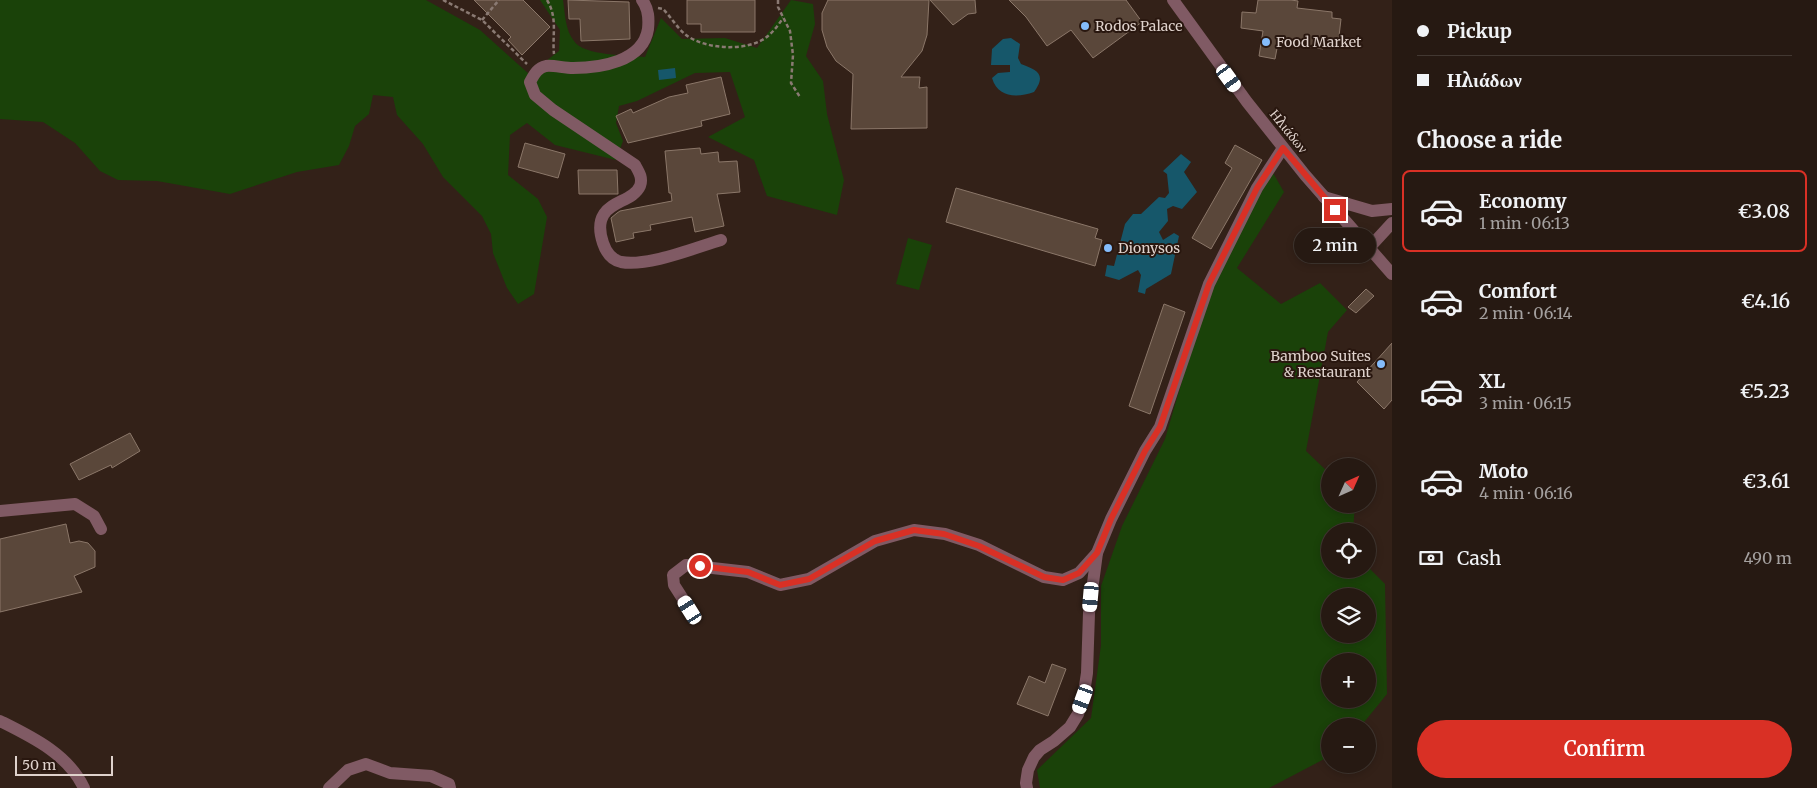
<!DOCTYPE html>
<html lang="en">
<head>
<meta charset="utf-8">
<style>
  body { margin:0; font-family:Merriweather,serif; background:#322620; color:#f1f3f6; height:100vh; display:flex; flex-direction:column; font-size:19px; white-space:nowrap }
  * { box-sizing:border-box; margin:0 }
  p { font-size:16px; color:#a4a09f }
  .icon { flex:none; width:28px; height:28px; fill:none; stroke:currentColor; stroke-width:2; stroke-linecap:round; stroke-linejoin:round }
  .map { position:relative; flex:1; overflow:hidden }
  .details { display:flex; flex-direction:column; background:#261912; width:425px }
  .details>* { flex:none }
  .guide { display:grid; align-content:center; height:110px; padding:0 25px; background:#261912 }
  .needle { width:32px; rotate:45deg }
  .fabs { position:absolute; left:1321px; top:458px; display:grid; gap:10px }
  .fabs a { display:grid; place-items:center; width:55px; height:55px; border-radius:50%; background:#261912; box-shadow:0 2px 8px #0003,0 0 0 1px #423832; font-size:25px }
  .scale { position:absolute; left:15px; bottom:12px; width:98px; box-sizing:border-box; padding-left:5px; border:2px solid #dfd2cc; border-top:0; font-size:14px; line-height:18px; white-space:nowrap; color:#dfd2cc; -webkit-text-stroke:4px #29170f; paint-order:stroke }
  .end { position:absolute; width:22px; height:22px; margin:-11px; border:6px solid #d93025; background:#fff; box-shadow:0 0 0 2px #fff }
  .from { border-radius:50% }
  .bubble { position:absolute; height:35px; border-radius:18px; background:#261912; box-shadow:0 2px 8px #0003,0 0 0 1px #423832; font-size:16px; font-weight:600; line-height:35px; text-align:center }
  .car { position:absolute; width:15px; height:30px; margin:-15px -8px; border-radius:6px; box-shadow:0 0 4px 1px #0007; background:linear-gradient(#fff 24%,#345 0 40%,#fff 0 76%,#345 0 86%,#fff 0) }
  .guide b { display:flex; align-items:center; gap:18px; height:48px; font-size:19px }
  .guide b+b { border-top:1px solid #423832 }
  .guide i { width:12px; height:12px; background:#f1f3f6 }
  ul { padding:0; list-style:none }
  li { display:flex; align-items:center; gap:15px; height:82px; margin:0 10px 8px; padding:0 15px; border:2px solid transparent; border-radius:8px }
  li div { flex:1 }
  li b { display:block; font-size:19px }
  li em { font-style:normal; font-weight:600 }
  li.current { border-color:#d93025 }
  li>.icon { width:45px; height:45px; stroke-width:1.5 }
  h2 { padding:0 25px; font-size:22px; line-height:60px }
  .pay { display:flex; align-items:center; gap:12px; height:55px; padding:0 25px; font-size:19px }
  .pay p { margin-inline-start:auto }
  .action { display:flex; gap:10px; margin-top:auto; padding:10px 25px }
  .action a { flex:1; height:58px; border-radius:30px; background:#d93025; color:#fff; font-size:20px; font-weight:600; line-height:58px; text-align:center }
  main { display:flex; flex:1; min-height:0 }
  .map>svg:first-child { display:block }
</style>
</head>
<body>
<main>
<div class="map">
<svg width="1392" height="788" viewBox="0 0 1392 788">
  <rect width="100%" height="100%" fill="#332118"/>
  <g fill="#1a4209" fill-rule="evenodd">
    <path d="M 0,0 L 426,0 L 480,30 L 529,74 L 559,51 L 560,30 L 540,0 L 563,0 C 565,13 565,30 574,41 C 584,56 627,55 645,57 L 661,18 L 682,39 L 725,38 L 757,48 L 791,0 L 813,4 L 815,24 L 806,56 L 823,81 L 827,114 L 844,180 L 837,215 L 767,196 L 754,160 L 708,137 L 745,117 L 730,72 L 695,73 L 637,101 L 619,106 L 616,123 L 623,141 L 616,160 L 555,145 L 527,123 L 510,135 L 508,175 L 538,199 L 547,217 L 534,294 L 518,304 L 507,288 L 493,253 L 491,234 L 482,216 L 443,177 L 423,144 L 397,115 L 393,97 L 373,95 L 369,114 L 355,126 L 349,146 L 339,165 L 297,172 L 230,194 L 157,181 L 118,180 L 100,171 L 75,143 L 43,122 L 0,119 Z"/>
    <path d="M 1268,164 L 1284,192 L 1237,268 L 1281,304 L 1320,283 L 1347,310 L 1328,332 L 1306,451 L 1330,474 L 1330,504 L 1355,504 L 1353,531 L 1330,531 L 1330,569 L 1368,569 L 1368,567 L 1385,584 L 1387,694 L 1361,726 L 1330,726 L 1330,756 L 1269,788 L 1040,788 L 1037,770 L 1091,718 L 1101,645 L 1101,586 L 1122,526 L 1165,439 L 1209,289 ZM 1330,596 L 1368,596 L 1368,634 L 1330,634 ZM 1330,661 L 1368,661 L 1368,699 L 1330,699 Z"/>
    <path d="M 908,238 L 932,245 L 919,290 L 896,284 Z"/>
  </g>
  <g fill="#16576a">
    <path d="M 1011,38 L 1020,44 L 1018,58 L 1021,64 C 1037,70 1047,74 1034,92 C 1017,98 998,98 992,78 L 998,73 L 1010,72 L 1010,65 L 991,65 L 992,49 L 1003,39 Z"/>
    <path d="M 675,68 L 676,78 L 659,80 L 658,70 Z"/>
    <path d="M 1181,154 L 1191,162 L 1184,172 L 1197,192 L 1182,209 L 1173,206 L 1167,209 L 1168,221 L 1159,232 L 1163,240 L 1174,233 L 1179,236 L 1171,274 L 1146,289 L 1145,294 L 1138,292 L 1141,275 L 1138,270 L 1119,280 L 1105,276 L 1107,265 L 1114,266 L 1125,224 L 1133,214 L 1141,214 L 1159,197 L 1165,198 L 1169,193 L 1167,174 L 1163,171 Z"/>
  </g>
  <g fill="#5a473a" stroke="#8b7769">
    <path d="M 474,0 L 523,0 L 550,27 L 522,55 L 508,40 L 511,37 Z"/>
    <path d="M 568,0 L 629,2 L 630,39 L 581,41 L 580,19 L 569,19 Z"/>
    <path d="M 687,0 L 755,0 L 755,32 L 701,32 L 701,24 L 687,24 Z"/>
    <path d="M 828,0 L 929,0 L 927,35 L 922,51 L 901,77 L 920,77 L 919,88 L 927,87 L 927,128 L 851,129 L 853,74 L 836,61 L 827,47 L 822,30 L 822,13 Z"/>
    <path d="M 930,0 L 975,0 L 976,13 L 968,14 L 953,25 Z"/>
    <path d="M 1009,0 L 1126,0 L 1142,22 L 1093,58 L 1071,30 L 1047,46 L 1026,17 Z"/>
    <path d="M 1258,0 L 1291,0 L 1298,1 L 1297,8 L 1332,12 L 1332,18 L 1341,19 L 1338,45 L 1325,43 L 1323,49 L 1278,43 L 1275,59 L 1259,56 L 1263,31 L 1241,28 L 1242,12 L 1256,13 Z"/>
    <path d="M 721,77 L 730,114 L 701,121 L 702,126 L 628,143 L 616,116 L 631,109 L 633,113 L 669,97 L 688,93 L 686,85 Z"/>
    <path d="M 525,143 L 565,154 L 558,178 L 518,167 Z"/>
    <path d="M 1235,145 L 1262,160 L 1211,249 L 1192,238 L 1232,168 L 1225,163 Z"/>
    <path d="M 700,148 L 701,154 L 718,152 L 719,162 L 737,161 L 740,192 L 717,194 L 724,226 L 695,232 L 692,217 L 650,225 L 651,230 L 633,233 L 634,238 L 616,242 L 611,218 L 617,213 L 620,211 L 672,201 L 671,193 L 669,193 L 665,151 Z"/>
    <path d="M 578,170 L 617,170 L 618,194 L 579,194 Z"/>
    <path d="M 956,188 L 1098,229 L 1095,238 L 1102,240 L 1095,266 L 946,222 Z"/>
    <path d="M 1366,289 L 1374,296 L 1356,313 L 1348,307 Z"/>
    <path d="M 1164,304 L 1185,312 L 1150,414 L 1129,406 Z"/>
    <path d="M 1392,343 L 1392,400 L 1384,409 L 1357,382 Z"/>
    <path d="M 130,433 L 140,451 L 112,468 L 111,465 L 79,480 L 70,464 Z"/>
    <path d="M 66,524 L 70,543 L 79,541 L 88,543 L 95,551 L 95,567 L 74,576 L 82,592 L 0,612 L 0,539 Z"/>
    <path d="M 1052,664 L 1066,669 L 1048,716 L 1017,704 L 1029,676 L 1045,683 Z"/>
  </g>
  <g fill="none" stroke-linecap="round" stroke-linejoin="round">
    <g stroke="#8a7a73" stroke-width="2.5" stroke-dasharray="4 2.5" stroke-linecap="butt">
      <path d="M 443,0 L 482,20 L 527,64"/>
      <path d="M 547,0 C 558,18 552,35 554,54"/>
      <path d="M 778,0 L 778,7 L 790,31 L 793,55 L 791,83 L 800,97"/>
      <path d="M 658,8 L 663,9 C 671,17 678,29 686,35 C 706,50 749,52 768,36 C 774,31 779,24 783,18"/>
      <path d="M 482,20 L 499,0"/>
    </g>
    <g stroke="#805a64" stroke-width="12">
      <path d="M 642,0 C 649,9 649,19 648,29 C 643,62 599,68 573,68 C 564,68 553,65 546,66 C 537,68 534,75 530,82 L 535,95 L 553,110 L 635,165 C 639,172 643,178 640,186 C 634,200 612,201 604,214 C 598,223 600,234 603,243 C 606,252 612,260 621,262 C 648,267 694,248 721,240"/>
      <path d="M 1173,0 L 1247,102 L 1305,175 L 1392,274"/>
      <path d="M 1324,197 L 1372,211 L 1392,209"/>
      <path d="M 1369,248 L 1392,223"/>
      <path d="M 0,511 L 75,504 L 94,516 L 101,529"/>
      <path d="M 690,610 L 674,585 L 673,575 L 686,565 L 748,572 L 780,585 L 809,579 L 875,541 L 914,530 L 945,534 L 979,545 L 1044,577 L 1063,580 L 1079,573 L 1097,553"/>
      <path d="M 0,721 C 32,737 68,754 84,788"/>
      <path d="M 329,788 L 348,770 L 366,764 L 390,773 L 431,776 L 449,784 L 450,788"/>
      <path d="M 1027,788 L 1026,783 L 1028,770 L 1034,757 L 1040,750 L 1054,741 L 1070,727 L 1078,714 L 1083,699 L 1087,673 L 1089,613 L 1097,553 L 1111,519 L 1145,451 L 1160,427 L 1209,284 L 1257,188 L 1283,148"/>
    </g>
  </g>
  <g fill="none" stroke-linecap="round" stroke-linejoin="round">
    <path stroke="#d93025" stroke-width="6" d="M 700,566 L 748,572 L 780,585 L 809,579 L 875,541 L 914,530 L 944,534 L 979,546 L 1044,577 L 1063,580 L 1079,573 L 1097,553 L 1111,519 L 1145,451 L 1160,427 L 1209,284 L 1257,188 L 1283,148 L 1335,210"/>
  </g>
  <g fill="#84bcfb" stroke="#29170f" stroke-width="2">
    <circle cx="1085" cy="26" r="5"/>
    <circle cx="1266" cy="42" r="5"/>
    <circle cx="1108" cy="248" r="5"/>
    <circle cx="1381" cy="364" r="5"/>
  </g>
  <g text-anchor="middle" stroke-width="4" stroke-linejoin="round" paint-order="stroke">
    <g font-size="14" fill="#dfd2cc" stroke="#29170f" text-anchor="start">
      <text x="1095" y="31">Rodos Palace</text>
      <text x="1276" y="47">Food Market</text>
      <text x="1118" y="253">Dionysos</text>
      <text x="1371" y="361" text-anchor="end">Bamboo Suites<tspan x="1371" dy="16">&amp; Restaurant</tspan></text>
    </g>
    <g font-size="14" fill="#dfd2cc" stroke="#29170f">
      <text transform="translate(1289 131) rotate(51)" y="5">Ηλιάδων</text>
    </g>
  </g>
</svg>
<div class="fabs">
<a><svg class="needle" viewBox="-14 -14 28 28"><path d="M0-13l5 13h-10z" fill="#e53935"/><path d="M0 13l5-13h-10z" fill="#a4a09f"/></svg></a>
<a><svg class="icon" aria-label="locate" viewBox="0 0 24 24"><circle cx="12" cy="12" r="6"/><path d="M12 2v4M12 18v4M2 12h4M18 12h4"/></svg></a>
<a><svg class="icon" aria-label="layers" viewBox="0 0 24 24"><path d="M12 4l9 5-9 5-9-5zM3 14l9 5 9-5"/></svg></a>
<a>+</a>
<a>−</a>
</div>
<div class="scale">50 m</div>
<i class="end from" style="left:700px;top:566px"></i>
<i class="end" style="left:1335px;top:210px"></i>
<div class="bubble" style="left:1294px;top:228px;width:82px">2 min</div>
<i class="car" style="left:1229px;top:78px;rotate:144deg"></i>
<i class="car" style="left:1091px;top:597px;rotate:185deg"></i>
<i class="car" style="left:690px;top:610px;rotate:328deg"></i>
<i class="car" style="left:1083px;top:699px;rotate:200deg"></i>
</div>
<section class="details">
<div class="guide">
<b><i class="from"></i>Pickup</b>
<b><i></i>Ηλιάδων</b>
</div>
<h2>Choose a ride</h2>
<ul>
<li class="current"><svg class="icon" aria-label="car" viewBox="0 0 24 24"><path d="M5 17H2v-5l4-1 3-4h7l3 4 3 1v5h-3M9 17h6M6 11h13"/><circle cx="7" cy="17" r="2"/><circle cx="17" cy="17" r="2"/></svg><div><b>Economy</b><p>1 min · 06:13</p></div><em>€3.08</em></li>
<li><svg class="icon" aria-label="car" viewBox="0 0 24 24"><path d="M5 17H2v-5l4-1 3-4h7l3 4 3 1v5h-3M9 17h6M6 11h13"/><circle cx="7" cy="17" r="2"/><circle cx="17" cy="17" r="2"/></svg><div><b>Comfort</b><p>2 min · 06:14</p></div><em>€4.16</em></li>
<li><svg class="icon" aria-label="car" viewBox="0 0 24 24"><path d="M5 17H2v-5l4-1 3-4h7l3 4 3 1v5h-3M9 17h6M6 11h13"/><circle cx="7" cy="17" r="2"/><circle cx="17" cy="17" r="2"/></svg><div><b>XL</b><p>3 min · 06:15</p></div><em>€5.23</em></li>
<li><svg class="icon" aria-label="car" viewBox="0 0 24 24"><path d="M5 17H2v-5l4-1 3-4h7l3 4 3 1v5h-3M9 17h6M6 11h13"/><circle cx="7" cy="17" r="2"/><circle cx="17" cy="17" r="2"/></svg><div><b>Moto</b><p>4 min · 06:16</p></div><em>€3.61</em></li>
</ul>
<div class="pay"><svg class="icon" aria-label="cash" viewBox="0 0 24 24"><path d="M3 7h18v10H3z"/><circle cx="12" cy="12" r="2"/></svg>Cash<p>490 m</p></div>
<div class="action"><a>Confirm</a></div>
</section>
</main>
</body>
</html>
